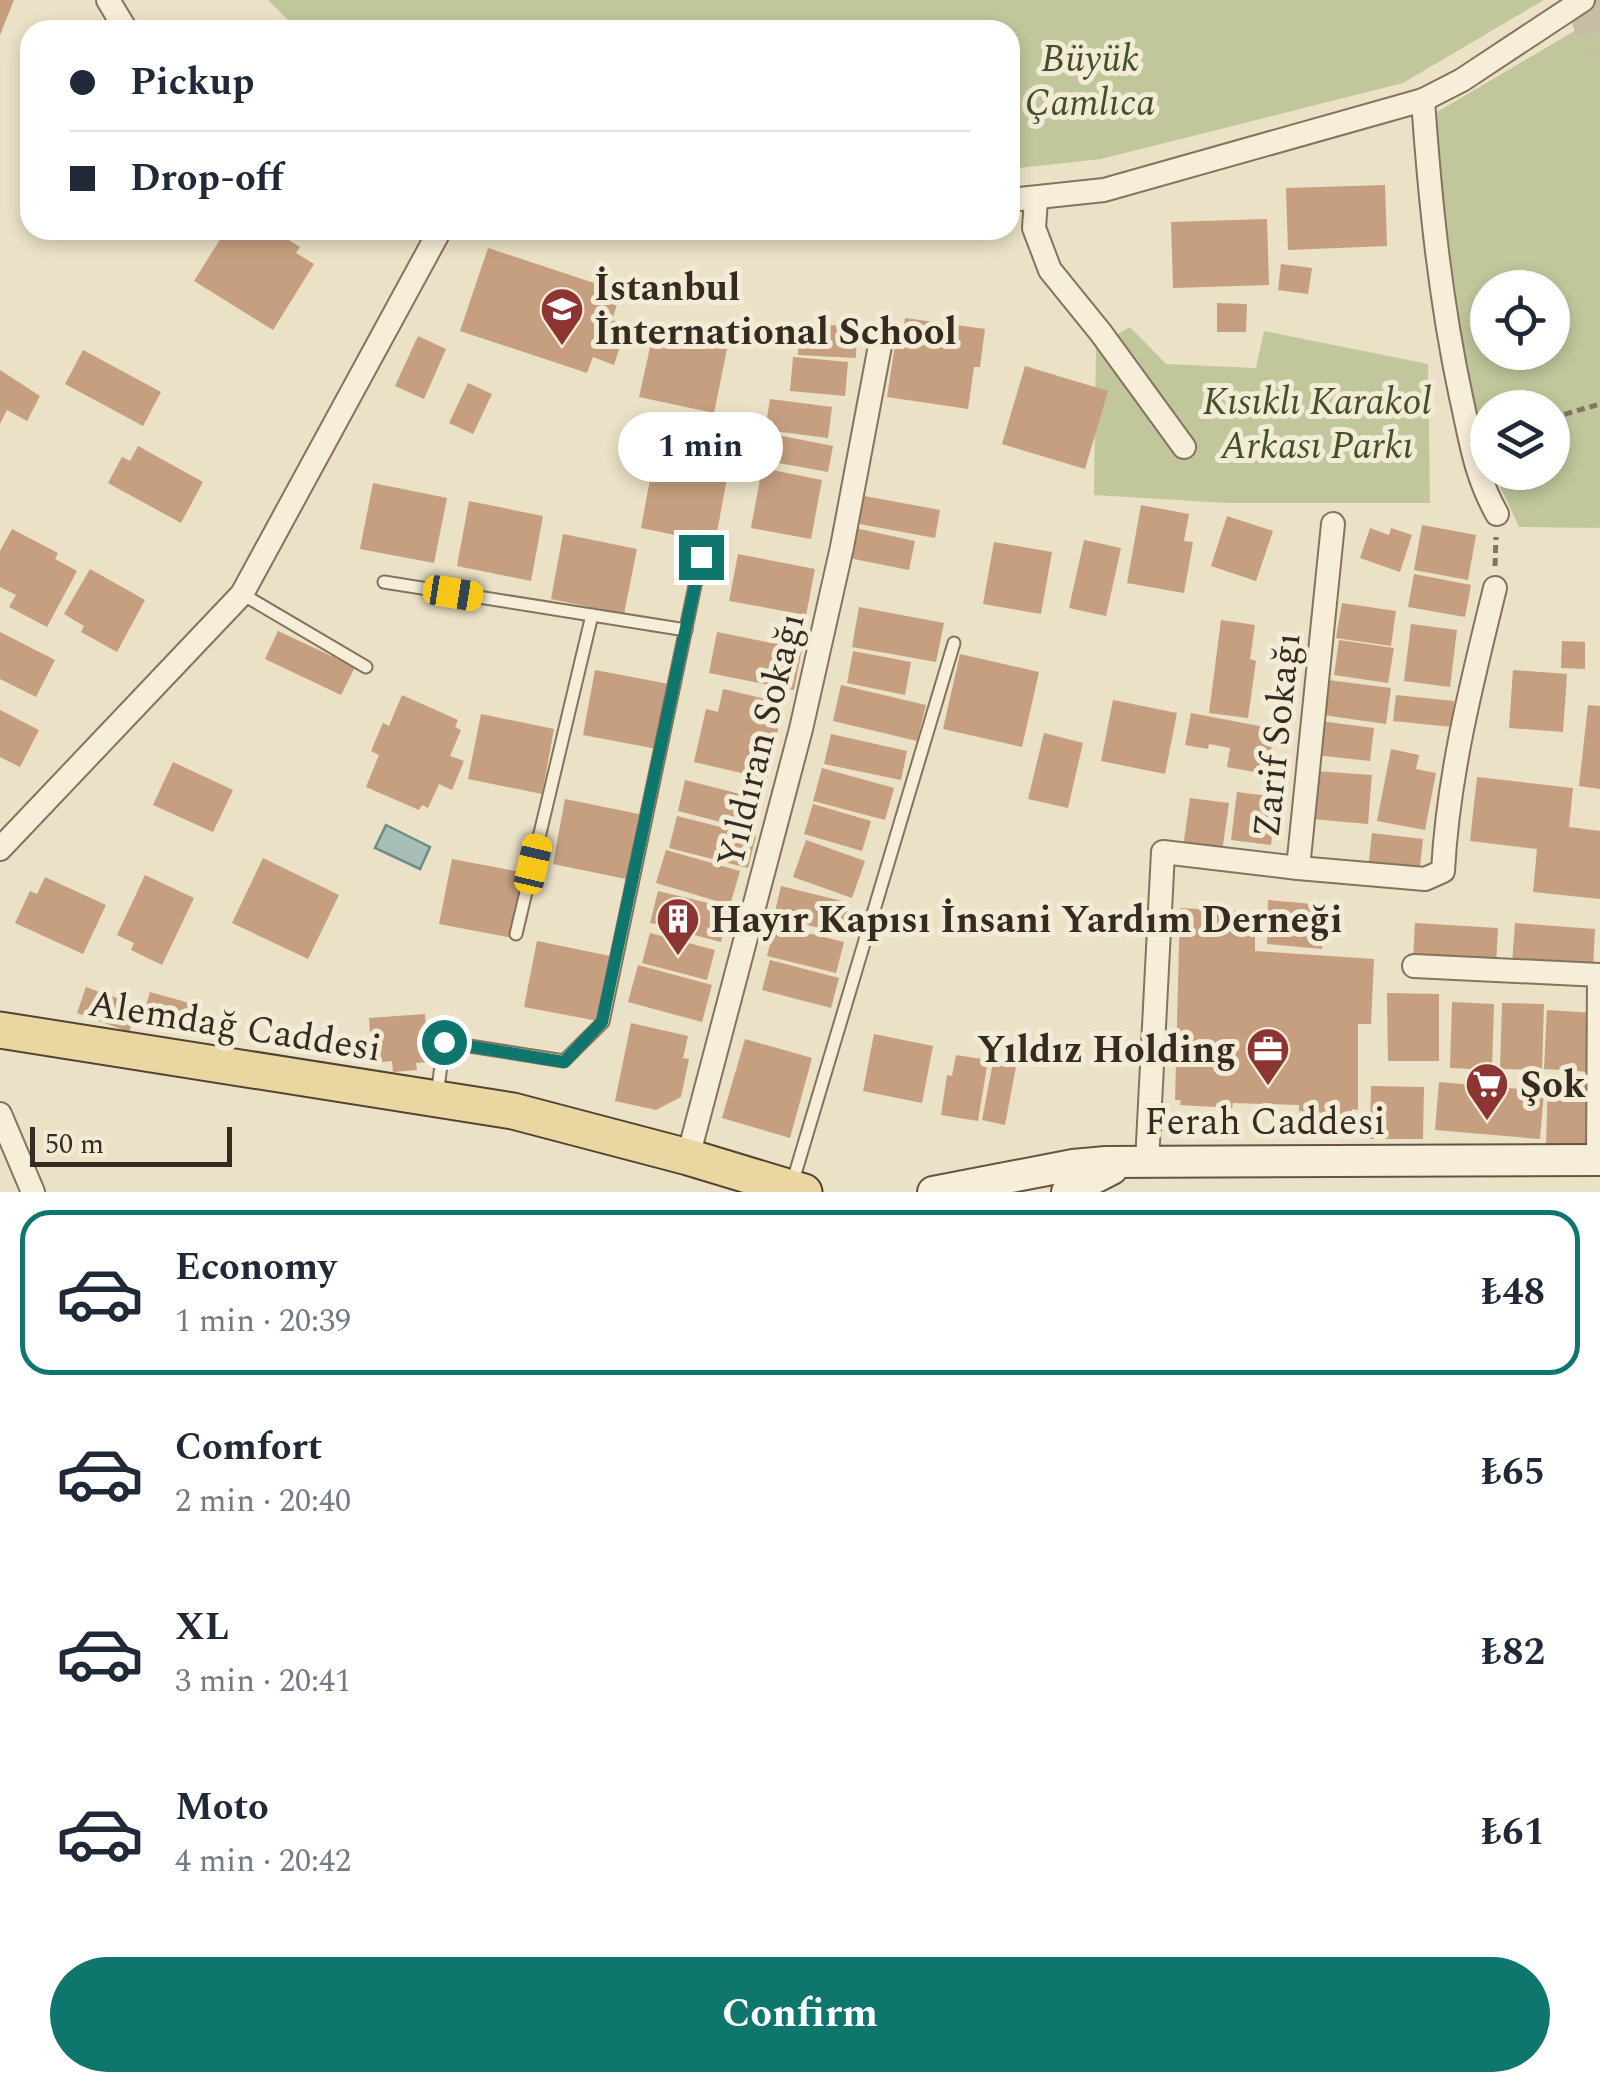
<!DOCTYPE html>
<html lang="en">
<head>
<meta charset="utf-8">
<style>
  body { margin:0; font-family:Spectral,serif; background:#f6f6f7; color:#1f2937; height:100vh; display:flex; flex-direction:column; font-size:38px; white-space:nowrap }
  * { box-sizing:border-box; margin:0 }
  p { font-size:32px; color:#747a83 }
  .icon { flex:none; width:55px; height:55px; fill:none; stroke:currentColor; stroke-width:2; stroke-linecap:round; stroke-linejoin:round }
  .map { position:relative; height:1192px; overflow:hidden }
  .details { display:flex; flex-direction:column; background:#fff; flex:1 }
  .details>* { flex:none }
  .guide { position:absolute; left:20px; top:20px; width:1000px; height:220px; border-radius:30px; box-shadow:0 5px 15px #0003; display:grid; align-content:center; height:220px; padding:0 50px; background:#fff }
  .tools { position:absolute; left:1470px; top:270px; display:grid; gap:20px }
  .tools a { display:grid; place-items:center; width:100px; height:100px; border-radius:50%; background:#fff; box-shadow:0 5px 15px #0003; font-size:50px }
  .scale { position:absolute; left:30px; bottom:25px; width:202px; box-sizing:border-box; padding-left:10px; border:5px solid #352b20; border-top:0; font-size:28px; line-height:35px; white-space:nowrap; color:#352b20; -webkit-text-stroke:8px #f2ebd5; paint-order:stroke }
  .end { position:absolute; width:45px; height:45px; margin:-22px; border:12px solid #0f766e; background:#fff; box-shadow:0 0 0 5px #fff }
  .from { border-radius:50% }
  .bubble { position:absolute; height:70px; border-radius:35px; background:#fff; box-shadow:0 5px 15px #0003; font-size:32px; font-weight:700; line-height:70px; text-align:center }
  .car { position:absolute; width:30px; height:60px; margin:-30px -15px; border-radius:12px; box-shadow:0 0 8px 2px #0007; background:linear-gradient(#f5c518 24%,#345 0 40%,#f5c518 0 76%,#345 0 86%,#f5c518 0) }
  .guide b { display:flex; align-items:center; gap:35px; height:95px; font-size:38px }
  .guide b+b { border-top:2px solid #e0e1e3 }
  .guide i { width:25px; height:25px; background:#1f2937 }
  ul { padding:18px 0 0; list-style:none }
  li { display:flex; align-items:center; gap:30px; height:165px; margin:0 20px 15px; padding:0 30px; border:5px solid transparent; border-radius:30px }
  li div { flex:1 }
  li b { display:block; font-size:38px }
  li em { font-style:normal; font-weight:700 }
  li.active { border-color:#0f766e }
  li>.icon { width:90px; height:90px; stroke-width:1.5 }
  .action { display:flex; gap:20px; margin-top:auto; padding:20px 50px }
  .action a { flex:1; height:115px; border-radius:60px; background:#0f766e; color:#fff; font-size:40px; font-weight:700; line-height:115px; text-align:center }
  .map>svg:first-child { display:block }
</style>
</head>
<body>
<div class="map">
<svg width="1600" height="1192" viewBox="0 0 1600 1192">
  <rect width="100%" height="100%" fill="#eae1c6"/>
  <g fill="#c1c79b" fill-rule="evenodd">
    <path d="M 268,0 L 1544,0 L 1403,83 L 1101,159 L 1010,169 L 1010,30 L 298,30 Z"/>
    <path d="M 1600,16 L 1600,528 L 1519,527 L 1494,473 L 1552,472 L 1552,408 L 1488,408 L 1487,459 L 1462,343 L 1432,115 ZM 1488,288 L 1552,288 L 1552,352 L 1488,352 Z"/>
    <path d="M 1130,327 L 1166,364 L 1256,368 L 1264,331 L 1428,364 L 1430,503 L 1227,503 L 1094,495 L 1096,347 Z"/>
  </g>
  <path fill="#a7beb8" stroke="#6e8c85" stroke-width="2.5" d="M 386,825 L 430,847 L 420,869 L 375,848 Z"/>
  <g fill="#c59f7f">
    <path d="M 0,0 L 14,0 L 0,35 Z"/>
    <path d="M 1385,185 L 1387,246 L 1288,250 L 1286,188 Z"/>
    <path d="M 1267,219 L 1269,285 L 1173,288 L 1171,222 Z"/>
    <path d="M 226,230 L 253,230 L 258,233 L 261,230 L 272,230 L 300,247 L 296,253 L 314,264 L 273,330 L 194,281 Z"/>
    <path d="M 488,248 L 621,292 L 612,320 L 627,325 L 614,365 L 593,357 L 587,373 L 460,331 Z"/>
    <path d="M 1281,264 L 1312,268 L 1308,294 L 1278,290 Z"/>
    <path d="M 1217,303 L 1247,304 L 1246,332 L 1217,332 Z"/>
    <path d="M 905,318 L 985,329 L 980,367 L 974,367 L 968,409 L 887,397 L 896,338 L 902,339 Z"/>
    <path d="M 799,324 L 857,326 L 856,358 L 798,355 Z"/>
    <path d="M 653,334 L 727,349 L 714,413 L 639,397 Z"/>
    <path d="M 418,336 L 446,349 L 424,399 L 395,386 Z"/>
    <path d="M 83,350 L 161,392 L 143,426 L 65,384 Z"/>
    <path d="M 793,357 L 848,362 L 845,396 L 790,391 Z"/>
    <path d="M 1025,366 L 1108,391 L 1085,469 L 1002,444 Z"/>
    <path d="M 0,370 L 40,396 L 27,421 L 7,410 L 0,424 Z"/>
    <path d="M 468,383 L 492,394 L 473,434 L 449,423 Z"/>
    <path d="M 770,399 L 832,407 L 828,438 L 765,430 Z"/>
    <path d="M 762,432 L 833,446 L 828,472 L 757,459 Z"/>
    <path d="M 138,446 L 203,482 L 181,523 L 108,483 L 122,457 L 130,461 Z"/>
    <path d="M 653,463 L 727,478 L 715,543 L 641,528 Z"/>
    <path d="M 762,468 L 822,480 L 811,539 L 751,528 Z"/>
    <path d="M 373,483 L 447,498 L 434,563 L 360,549 Z"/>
    <path d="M 859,495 L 940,510 L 935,538 L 854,523 Z"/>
    <path d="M 469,501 L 543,516 L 531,581 L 457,566 Z"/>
    <path d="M 1141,505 L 1189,514 L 1184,541 L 1193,542 L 1184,593 L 1127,583 Z"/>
    <path d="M 1227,516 L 1273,531 L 1256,581 L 1211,566 Z"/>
    <path d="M 1422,525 L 1476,535 L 1468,580 L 1414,570 Z"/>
    <path d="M 855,528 L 915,541 L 909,570 L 849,558 Z"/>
    <path d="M 1370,528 L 1389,535 L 1391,528 L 1412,535 L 1400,572 L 1360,558 Z"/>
    <path d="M 12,529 L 58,553 L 55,559 L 77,571 L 47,627 L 9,607 L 16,595 L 0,587 L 0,551 Z"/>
    <path d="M 563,534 L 637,549 L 624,614 L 551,599 Z"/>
    <path d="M 1084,540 L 1121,548 L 1106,616 L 1069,608 Z"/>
    <path d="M 994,542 L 1052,552 L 1041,614 L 983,604 Z"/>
    <path d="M 738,554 L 815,569 L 806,615 L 729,601 Z"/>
    <path d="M 90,569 L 145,600 L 117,652 L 81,632 L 84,626 L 64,614 Z"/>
    <path d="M 1414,574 L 1471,585 L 1465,617 L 1408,607 Z"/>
    <path d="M 1342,603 L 1396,611 L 1391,646 L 1336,638 Z"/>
    <path d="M 859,607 L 944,623 L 936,662 L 852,647 Z"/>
    <path d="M 1221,620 L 1255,625 L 1250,659 L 1256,661 L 1248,718 L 1209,713 Z"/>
    <path d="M 1411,624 L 1457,630 L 1450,687 L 1404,681 Z"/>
    <path d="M 278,631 L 355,667 L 341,695 L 265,659 Z"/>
    <path d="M 0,632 L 55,660 L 36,697 L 0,679 Z"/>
    <path d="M 717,632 L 802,649 L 794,690 L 709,673 Z"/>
    <path d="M 1339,640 L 1394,648 L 1388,683 L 1334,675 Z"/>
    <path d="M 1562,641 L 1585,642 L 1585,669 L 1561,668 Z"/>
    <path d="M 853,651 L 911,662 L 905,695 L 847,683 Z"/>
    <path d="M 960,654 L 1039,672 L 1022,747 L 943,729 Z"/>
    <path d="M 595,670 L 669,684 L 657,749 L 583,735 Z"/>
    <path d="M 1513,670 L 1567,674 L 1563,732 L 1509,728 Z"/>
    <path d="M 1328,680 L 1391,688 L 1386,724 L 1323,715 Z"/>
    <path d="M 841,685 L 926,705 L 917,741 L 833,721 Z"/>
    <path d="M 723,689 L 775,701 L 770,721 L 779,724 L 767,779 L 694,762 L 706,709 L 718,712 Z"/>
    <path d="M 402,695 L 458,720 L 455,727 L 461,730 L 450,756 L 464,761 L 452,790 L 439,784 L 428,808 L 422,805 L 419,810 L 366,787 L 379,755 L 371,751 L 383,723 L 389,726 Z"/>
    <path d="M 1396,695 L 1454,701 L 1452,727 L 1393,721 Z"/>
    <path d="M 1113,700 L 1177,713 L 1165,774 L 1101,761 Z"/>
    <path d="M 1588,705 L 1600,706 L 1600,789 L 1579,786 Z"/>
    <path d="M 0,710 L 39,730 L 20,767 L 0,757 Z"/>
    <path d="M 1191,713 L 1275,729 L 1266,774 L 1227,767 L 1230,748 L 1209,744 L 1208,749 L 1185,745 Z"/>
    <path d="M 481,714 L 554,729 L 542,794 L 468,779 Z"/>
    <path d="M 1320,721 L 1374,728 L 1370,761 L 1315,755 Z"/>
    <path d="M 1044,733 L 1083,743 L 1068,808 L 1028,799 Z"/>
    <path d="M 831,734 L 907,751 L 901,780 L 824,764 Z"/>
    <path d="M 1391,749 L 1419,755 L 1416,769 L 1436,773 L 1425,830 L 1377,821 Z"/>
    <path d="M 173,762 L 233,790 L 213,832 L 153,805 Z"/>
    <path d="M 822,768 L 894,788 L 885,820 L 813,801 Z"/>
    <path d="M 1316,771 L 1372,775 L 1368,824 L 1312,819 Z"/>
    <path d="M 1477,777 L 1573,788 L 1569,827 L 1600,831 L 1600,899 L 1533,892 L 1537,849 L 1470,841 Z"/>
    <path d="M 685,780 L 760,799 L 752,830 L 678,811 Z"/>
    <path d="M 1237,792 L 1277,797 L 1271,845 L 1231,840 Z"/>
    <path d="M 1190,798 L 1229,803 L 1222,852 L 1183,847 Z"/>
    <path d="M 565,799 L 639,814 L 626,879 L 553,864 Z"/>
    <path d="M 813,804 L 871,821 L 862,851 L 804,834 Z"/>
    <path d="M 677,816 L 756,836 L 748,868 L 669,848 Z"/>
    <path d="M 1372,833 L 1423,839 L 1419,876 L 1368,870 Z"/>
    <path d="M 806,840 L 865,861 L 852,898 L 793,877 Z"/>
    <path d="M 666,850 L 740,871 L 730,905 L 656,883 Z"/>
    <path d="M 263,858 L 339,895 L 308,959 L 232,923 Z"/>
    <path d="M 452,859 L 525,873 L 513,938 L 439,924 Z"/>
    <path d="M 145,875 L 194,898 L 162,965 L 131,950 L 134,943 L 117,935 Z"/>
    <path d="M 45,877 L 106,905 L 83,954 L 15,923 L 30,891 L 37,894 Z"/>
    <path d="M 781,886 L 850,903 L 842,934 L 774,916 Z"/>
    <path d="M 658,891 L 729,908 L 721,942 L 687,933 L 688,929 L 650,923 Z"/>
    <path d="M 1268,900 L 1324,905 L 1322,949 L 1267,944 Z"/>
    <path d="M 1180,908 L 1255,912 L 1255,951 L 1374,959 L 1371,1024 L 1358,1024 L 1358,1110 L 1352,1109 L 1351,1115 L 1299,1111 L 1299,1105 L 1233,1103 L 1232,1108 L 1180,1105 L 1181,1100 L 1175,1100 Z"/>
    <path d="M 1415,923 L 1498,928 L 1496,965 L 1413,960 Z"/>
    <path d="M 1515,923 L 1595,929 L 1593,970 L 1512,964 Z"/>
    <path d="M 775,925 L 844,942 L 836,973 L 767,956 Z"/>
    <path d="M 650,933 L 715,950 L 707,980 L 642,963 Z"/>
    <path d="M 537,941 L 610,956 L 598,1021 L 524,1007 Z"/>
    <path d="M 770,960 L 839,978 L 831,1008 L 762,990 Z"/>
    <path d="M 638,965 L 712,985 L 702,1022 L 628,1002 Z"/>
    <path d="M 86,987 L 139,1006 L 129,1032 L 77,1013 Z"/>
    <path d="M 150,992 L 193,1004 L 185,1031 L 141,1022 Z"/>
    <path d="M 1387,993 L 1439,994 L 1439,1061 L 1388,1061 Z"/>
    <path d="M 1452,1002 L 1494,1004 L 1492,1070 L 1450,1068 Z"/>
    <path d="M 1502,1003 L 1544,1004 L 1542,1070 L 1500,1069 Z"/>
    <path d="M 1547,1010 L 1594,1013 L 1591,1072 L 1544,1069 Z"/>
    <path d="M 425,1014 L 429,1062 L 416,1063 L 417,1070 L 393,1072 L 392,1061 L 372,1063 L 369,1018 Z"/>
    <path d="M 631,1023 L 688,1036 L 683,1058 L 689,1059 L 681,1097 L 656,1110 L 615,1101 Z"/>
    <path d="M 874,1034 L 933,1046 L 922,1103 L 863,1091 Z"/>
    <path d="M 745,1039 L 812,1058 L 790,1138 L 722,1118 Z"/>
    <path d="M 956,1055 L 988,1060 L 978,1121 L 941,1115 L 947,1075 L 952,1076 Z"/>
    <path d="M 994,1057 L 1017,1061 L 1005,1125 L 982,1120 Z"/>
    <path d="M 1548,1077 L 1592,1079 L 1590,1148 L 1546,1147 Z"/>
    <path d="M 1439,1082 L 1544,1091 L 1540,1139 L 1435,1130 Z"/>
    <path d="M 1371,1086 L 1424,1087 L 1423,1139 L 1370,1139 Z"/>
  </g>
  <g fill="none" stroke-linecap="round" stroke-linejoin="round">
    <path stroke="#c6bda5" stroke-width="35" stroke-dasharray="35 18" stroke-linecap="butt" d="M 1583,0 L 1600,53"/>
    <g stroke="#84735d" stroke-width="15">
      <g id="lane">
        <path d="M 384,582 L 686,630"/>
        <path d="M 242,594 L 366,667"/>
        <path d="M 516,934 L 592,615"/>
        <path d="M 437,1096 L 444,1042 L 564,1061 L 603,1022 L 701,557"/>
        <path d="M 792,1184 L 954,643"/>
      </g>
    </g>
    <g stroke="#84735d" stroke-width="26">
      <g id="street">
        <path d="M 108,0 L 126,30"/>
        <path d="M 1423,100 C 1430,200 1440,299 1461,397 C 1471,441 1475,475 1497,514"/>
        <path d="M 1010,200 L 1104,190 L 1423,100 L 1462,80 L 1583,0"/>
        <path d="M 1036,200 L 1034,228 L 1050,270 L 1101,333 L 1184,447"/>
        <path d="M 0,849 L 242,594 L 440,230"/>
        <path d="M 1298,868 L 1425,879 L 1443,871 C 1448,775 1472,682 1495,588"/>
        <path d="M 1414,966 L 1600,975"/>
        <path d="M 0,1114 L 33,1192"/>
        <path d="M 688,1157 L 801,729 L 842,547 L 882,335"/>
        <path d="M 1598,1160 L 1599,975"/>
        <path d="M 1147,1162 L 1163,852 L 1298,868 L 1333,524"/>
      </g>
    </g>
    <g stroke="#665440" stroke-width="34">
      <g id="secondary">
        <path d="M 933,1192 L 1073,1165 L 1106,1162 L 1600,1160"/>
        <path d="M 1067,1192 L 1112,1169"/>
      </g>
    </g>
    <g stroke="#524231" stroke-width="39">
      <path id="primary" d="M 0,1030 L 513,1111 L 688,1157 L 804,1192"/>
    </g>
    <g stroke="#84735d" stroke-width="5" stroke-dasharray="8 5" stroke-linecap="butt">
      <path d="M 1552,418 L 1600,404"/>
      <path d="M 1495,566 L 1496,537"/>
    </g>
    <use href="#lane" stroke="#f6eed8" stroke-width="11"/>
    <use href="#street" stroke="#f6eed8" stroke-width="22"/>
    <use href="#secondary" stroke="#f6eed8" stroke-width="30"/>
    <use href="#primary" stroke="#ead6a1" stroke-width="35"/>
  </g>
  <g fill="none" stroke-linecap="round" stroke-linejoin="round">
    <path stroke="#0f766e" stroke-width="12" d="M 444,1042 L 564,1062 L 602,1022 L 701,557"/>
  </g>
  <defs>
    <g id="school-pin" transform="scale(2.25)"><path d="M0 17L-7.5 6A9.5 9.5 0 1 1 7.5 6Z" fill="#8d3532" stroke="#f2ebd5"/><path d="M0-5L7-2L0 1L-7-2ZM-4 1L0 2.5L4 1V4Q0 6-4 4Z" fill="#fff"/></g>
    <g id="building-pin" transform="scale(2.25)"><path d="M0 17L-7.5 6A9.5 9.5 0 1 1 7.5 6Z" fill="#8d3532" stroke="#f2ebd5"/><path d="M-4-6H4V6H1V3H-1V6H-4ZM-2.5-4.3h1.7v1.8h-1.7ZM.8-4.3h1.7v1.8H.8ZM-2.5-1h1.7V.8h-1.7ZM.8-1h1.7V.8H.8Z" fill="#fff"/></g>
    <g id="office-pin" transform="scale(2.25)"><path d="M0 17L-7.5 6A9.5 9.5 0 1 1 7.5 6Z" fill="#8d3532" stroke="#f2ebd5"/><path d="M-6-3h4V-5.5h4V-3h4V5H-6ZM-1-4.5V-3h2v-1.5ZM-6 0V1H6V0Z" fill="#fff"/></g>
    <g id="supermarket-pin" transform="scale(2.25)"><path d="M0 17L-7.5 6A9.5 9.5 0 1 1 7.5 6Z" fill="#8d3532" stroke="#f2ebd5"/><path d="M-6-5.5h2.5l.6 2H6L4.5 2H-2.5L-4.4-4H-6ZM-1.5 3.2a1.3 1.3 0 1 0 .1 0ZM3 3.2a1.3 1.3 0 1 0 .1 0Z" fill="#fff"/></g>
  </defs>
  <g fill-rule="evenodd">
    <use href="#school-pin" x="562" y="309"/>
    <use href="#building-pin" x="678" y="919"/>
    <use href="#office-pin" x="1268" y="1049"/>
    <use href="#supermarket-pin" x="1487" y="1084"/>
  </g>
  <g text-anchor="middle" stroke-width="10" stroke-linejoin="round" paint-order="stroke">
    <g font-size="38" font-style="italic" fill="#445028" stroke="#f2ebd5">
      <text x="1090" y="71">Büyük<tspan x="1090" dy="44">Çamlıca</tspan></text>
      <text x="1317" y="414">Kısıklı Karakol<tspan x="1317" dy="44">Arkası Parkı</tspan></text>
    </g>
    <g font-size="38" font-weight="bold" fill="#352b20" stroke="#f2ebd5" text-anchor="start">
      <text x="594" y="300">İstanbul<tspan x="594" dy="44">İnternational School</tspan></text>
      <text x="710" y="932">Hayır Kapısı İnsani Yardım Derneği</text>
      <text x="1236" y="1062" text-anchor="end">Yıldız Holding</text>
      <text x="1520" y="1097">Şok</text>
    </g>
    <g font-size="38" fill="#352b20" stroke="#f2ebd5">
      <text transform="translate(1276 735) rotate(-84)" y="13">Zarif Sokağı</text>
      <text transform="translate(760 740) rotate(-76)" y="13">Yıldıran Sokağı</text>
      <text transform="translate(235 1025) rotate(9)" y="13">Alemdağ Caddesi</text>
      <text x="1265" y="1134">Ferah Caddesi</text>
    </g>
  </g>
</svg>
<div class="tools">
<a><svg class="icon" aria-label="locate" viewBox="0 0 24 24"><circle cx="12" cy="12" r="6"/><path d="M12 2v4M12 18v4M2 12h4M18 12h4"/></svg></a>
<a><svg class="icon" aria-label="layers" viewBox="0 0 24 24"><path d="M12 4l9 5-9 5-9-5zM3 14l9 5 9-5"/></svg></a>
</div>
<div class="scale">50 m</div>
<i class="end from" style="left:444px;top:1042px"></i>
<i class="end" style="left:701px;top:557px"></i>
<div class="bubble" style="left:618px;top:412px;width:165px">1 min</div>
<i class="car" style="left:453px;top:593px;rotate:99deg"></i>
<i class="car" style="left:533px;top:864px;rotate:13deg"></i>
<div class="guide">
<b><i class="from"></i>Pickup</b>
<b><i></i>Drop-off</b>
</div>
</div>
<section class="details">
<ul>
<li class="active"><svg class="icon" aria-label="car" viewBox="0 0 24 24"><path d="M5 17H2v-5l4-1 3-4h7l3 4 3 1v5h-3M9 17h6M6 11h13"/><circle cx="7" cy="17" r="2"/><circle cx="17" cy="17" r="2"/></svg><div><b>Economy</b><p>1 min · 20:39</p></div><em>₺48</em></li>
<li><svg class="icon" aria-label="car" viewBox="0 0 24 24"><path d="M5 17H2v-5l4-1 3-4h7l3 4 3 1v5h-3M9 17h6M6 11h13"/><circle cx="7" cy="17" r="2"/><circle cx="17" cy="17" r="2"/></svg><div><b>Comfort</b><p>2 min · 20:40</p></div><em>₺65</em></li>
<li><svg class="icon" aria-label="car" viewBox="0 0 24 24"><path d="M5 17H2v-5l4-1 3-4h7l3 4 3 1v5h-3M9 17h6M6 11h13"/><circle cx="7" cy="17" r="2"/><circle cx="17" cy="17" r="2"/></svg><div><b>XL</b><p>3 min · 20:41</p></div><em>₺82</em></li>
<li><svg class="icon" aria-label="car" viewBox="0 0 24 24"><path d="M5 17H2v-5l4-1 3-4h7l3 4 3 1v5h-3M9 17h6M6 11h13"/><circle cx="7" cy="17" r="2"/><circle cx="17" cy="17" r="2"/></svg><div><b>Moto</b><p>4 min · 20:42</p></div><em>₺61</em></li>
</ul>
<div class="action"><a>Confirm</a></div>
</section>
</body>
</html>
